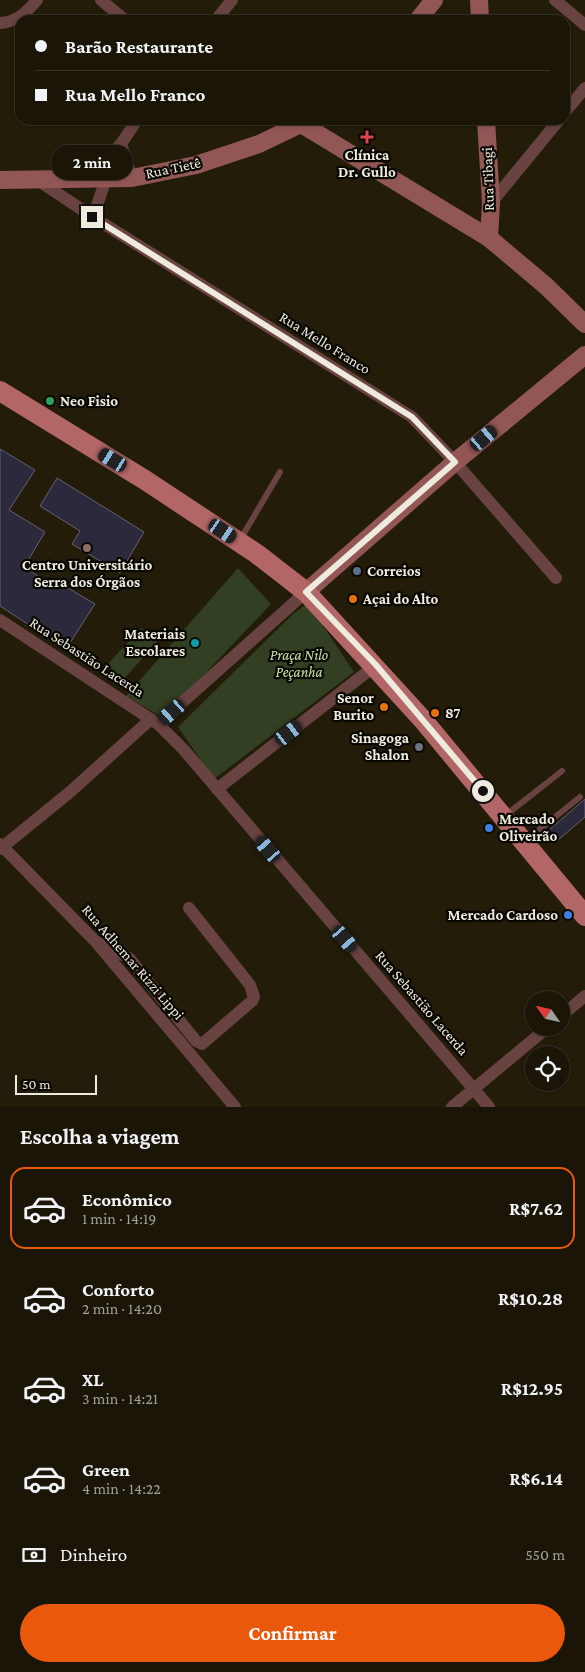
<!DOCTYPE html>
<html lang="pt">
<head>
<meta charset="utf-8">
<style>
  body { margin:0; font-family:"Crimson Pro",serif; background:#231e11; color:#f1f3f6; height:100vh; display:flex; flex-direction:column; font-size:19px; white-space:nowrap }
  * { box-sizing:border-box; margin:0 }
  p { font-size:16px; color:#9f9f9b }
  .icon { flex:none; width:28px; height:28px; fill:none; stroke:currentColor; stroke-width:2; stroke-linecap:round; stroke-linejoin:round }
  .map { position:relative; height:1107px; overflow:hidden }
  .panel { display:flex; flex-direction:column; background:#1a1507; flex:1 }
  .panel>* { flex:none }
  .banner { position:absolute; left:15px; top:15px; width:555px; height:110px; border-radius:15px; box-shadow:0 1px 4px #0004,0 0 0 1px #383428; display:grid; align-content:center; height:110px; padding:0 20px; background:#1a1507 }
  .needle { width:32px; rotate:304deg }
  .tools { position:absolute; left:525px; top:991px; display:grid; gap:10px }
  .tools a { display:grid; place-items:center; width:45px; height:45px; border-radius:50%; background:#1a1507; box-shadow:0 1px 4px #0004,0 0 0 1px #383428; font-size:25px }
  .scale { position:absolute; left:15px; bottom:12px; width:82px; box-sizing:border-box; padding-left:5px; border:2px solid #eeeade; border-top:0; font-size:14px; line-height:18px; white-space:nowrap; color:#eeeade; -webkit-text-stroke:4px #090702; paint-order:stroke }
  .end { position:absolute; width:22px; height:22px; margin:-11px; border:6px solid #eeeade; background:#111; box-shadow:0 0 0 2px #111 }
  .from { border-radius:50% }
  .bubble { position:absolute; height:35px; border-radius:18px; background:#1a1507; box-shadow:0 1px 4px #0004,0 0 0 1px #383428; font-size:16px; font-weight:700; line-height:35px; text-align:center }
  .car { position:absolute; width:15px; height:30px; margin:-15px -8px; border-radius:6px; box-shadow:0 0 4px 1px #0007; background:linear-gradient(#222 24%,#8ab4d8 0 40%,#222 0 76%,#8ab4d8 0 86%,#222 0) }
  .banner b { display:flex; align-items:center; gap:18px; height:48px; font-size:19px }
  .banner b+b { border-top:1px solid #383428 }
  .banner i { width:12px; height:12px; background:#f1f3f6 }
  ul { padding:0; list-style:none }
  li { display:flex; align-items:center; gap:15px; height:82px; margin:0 10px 8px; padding:0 10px; border:2px solid transparent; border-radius:15px }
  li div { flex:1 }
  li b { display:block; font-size:19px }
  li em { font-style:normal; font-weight:700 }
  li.selected { border-color:#ea580c }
  li>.icon { width:45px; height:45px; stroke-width:1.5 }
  h2 { padding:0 20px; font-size:22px; line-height:60px }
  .pay { display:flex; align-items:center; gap:12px; height:55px; padding:0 20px; font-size:19px }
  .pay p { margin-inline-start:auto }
  .button { display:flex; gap:10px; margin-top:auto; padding:10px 20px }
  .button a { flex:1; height:58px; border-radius:30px; background:#ea580c; color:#fff; font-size:20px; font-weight:700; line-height:58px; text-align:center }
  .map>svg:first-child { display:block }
</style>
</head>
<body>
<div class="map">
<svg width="585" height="1107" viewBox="0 0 585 1107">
  <rect width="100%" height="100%" fill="#221c09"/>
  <g fill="#333f22">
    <path d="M 238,568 L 271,604 L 163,718 L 126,696 Z"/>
    <path d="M 308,603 L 354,672 L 214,779 L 178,727 L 293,614 Z"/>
    <path d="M 141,628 L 157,642 L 123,680 L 107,665 Z"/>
  </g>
  <g fill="#2c293c" stroke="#636075">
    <path d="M 0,449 L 35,470 L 9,510 L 45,532 L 24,567 L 55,587 L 58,582 L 95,604 L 66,649 L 0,606 Z"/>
    <path d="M 57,478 L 144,532 L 120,573 L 72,544 L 80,531 L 40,506 Z"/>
    <path d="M 585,799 L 585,817 L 557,841 L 548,831 Z"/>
  </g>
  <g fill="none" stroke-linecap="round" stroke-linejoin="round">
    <g stroke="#684341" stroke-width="6">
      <path d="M 240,540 L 280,472"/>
      <path d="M 506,815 L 562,771"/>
      <path d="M 525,841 L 580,797"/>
    </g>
    <g stroke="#684341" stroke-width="12">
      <path d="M 101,0 L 125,20"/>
      <path d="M 555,0 L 585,25"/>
      <path d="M 216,20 L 232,0"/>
      <path d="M 0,23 C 17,22 27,12 37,0"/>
      <path d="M 565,112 L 585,88"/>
      <path d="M 121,144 L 132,178"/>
      <path d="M 86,180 L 121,144 L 137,120"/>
      <path d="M 39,181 L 93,217 L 412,417 L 455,462 L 556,578"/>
      <path d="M 491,203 L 559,120"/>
      <path d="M 93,217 L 106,179"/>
      <path d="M 0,620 L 158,724 L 184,750 L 489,1107"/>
      <path d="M 158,724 L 306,592"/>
      <path d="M 217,789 L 376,665"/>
      <path d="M 0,844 L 95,941 L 235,1107"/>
      <path d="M 0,849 L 70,792 L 151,719"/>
      <path d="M 97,942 L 129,958 L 196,1041 L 202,1044 L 252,1001 L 254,997 L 250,985 L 189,908"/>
      <path d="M 561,1016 L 585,996"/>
      <path d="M 452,1107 L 547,1028"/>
    </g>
    <g stroke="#925755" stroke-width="18">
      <path d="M 479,0 L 480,20"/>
      <path d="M 418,20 L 434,0"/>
      <path d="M 486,120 L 491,203 L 489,238"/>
      <path d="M 303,125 L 489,238 L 546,286 L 585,324"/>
      <path d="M 0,180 L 132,178 L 196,165 L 259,144 L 309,120"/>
      <path d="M 306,592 L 455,462 L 585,355"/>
    </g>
    <path stroke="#b26665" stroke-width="20" d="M 0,391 L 145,480 L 257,554 L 306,592 L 423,720 L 585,916"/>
  </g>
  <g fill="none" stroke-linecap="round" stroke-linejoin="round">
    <path stroke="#eeeade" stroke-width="6" d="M 92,217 L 412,417 L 455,462 L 306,592 L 376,665 L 483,791"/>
  </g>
  <path fill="#e0444e" stroke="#090702" stroke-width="2" d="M364.5 129.5h5v5h5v5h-5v5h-5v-5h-5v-5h5z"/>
  <circle fill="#2e9e5b" stroke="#090702" stroke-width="2" cx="50" cy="401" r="5"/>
  <circle fill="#8d6e63" stroke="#090702" stroke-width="2" cx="87" cy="548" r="5"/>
  <circle fill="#5c6f8a" stroke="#090702" stroke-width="2" cx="357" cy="571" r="5"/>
  <g fill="#e8710a" stroke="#090702" stroke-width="2">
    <circle cx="353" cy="599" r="5"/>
    <circle cx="384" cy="707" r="5"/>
    <circle cx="435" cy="713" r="5"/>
  </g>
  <circle fill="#0f9aa8" stroke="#090702" stroke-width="2" cx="195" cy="643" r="5"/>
  <circle fill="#6b7280" stroke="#090702" stroke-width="2" cx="419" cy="747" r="5"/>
  <g fill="#3f7fe0" stroke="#090702" stroke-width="2">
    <circle cx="489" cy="828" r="5"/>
    <circle cx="568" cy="915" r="5"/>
  </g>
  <g text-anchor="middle" stroke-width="4.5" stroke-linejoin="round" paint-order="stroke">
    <g font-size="15" font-weight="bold" fill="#eeeade" stroke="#090702" text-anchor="start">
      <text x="367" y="160" text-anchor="middle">Clínica<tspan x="367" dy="17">Dr. Gullo</tspan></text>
      <text x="60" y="406">Neo Fisio</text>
      <text x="87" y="570" text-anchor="middle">Centro Universitário<tspan x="87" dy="17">Serra dos Órgãos</tspan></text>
      <text x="367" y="576">Correios</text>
      <text x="363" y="604">Açai do Alto</text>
      <text x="185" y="639" text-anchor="end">Materiais<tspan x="185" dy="17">Escolares</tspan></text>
      <text x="374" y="703" text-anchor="end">Senor<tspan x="374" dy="17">Burito</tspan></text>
      <text x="445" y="718">87</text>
      <text x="409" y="743" text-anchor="end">Sinagoga<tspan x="409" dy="17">Shalon</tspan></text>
      <text x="499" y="824">Mercado<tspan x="499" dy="17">Oliveirão</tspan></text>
      <text x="558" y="920" text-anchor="end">Mercado Cardoso</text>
    </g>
    <g font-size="15" fill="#eeeade" stroke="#090702">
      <text transform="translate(173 168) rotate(-12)" y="5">Rua Tietê</text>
      <text transform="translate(488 179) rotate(-92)" y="5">Rua Tibagi</text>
      <text transform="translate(325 343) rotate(32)" y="5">Rua Mello Franco</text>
      <text transform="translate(87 657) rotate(33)" y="5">Rua Sebastião Lacerda</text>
      <text transform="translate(133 962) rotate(49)" y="5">Rua Adhemar Rizzi Lippi</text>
      <text transform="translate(422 1003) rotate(49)" y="5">Rua Sebastião Lacerda</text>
    </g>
    <g font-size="15" font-style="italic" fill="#cae3a5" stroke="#090702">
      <text x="299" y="660">Praça Nilo<tspan x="299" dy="17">Peçanha</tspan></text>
    </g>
  </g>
</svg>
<div class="tools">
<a><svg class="needle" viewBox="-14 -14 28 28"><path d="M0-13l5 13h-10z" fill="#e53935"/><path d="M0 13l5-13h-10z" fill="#9f9f9b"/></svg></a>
<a><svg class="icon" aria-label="locate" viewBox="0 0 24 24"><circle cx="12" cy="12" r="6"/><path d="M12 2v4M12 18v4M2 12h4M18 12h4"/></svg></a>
</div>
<div class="scale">50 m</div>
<i class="end from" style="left:483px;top:791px"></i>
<i class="end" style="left:92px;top:217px"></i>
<div class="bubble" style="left:51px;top:145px;width:82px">2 min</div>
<i class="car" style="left:484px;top:438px;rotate:50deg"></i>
<i class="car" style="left:113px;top:460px;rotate:301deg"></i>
<i class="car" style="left:223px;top:531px;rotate:124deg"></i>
<i class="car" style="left:172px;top:712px;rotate:229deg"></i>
<i class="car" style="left:289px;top:733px;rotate:52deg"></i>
<i class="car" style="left:268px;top:849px;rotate:319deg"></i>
<i class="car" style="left:345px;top:939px;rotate:139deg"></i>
<div class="banner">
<b><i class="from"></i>Barão Restaurante</b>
<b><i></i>Rua Mello Franco</b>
</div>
</div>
<section class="panel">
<h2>Escolha a viagem</h2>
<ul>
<li class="selected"><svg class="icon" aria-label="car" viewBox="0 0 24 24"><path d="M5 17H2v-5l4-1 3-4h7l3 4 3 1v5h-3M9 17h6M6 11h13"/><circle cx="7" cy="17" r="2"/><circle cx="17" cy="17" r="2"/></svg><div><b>Econômico</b><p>1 min · 14:19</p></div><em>R$7.62</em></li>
<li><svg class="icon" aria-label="car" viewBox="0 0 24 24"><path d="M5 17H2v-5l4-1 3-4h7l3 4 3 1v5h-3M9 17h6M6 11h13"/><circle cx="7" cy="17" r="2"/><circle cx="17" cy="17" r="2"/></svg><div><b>Conforto</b><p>2 min · 14:20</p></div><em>R$10.28</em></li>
<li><svg class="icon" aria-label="car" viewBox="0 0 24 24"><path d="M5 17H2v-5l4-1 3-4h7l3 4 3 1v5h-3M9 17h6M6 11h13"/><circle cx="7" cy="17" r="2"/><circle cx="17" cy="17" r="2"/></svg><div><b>XL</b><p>3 min · 14:21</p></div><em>R$12.95</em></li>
<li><svg class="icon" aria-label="car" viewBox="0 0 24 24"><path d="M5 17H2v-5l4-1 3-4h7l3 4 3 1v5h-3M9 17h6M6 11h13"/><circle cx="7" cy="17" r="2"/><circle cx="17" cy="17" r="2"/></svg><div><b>Green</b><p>4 min · 14:22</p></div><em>R$6.14</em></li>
</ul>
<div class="pay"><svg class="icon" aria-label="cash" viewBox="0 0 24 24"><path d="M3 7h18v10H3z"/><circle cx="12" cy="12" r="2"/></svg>Dinheiro<p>550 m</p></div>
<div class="button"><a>Confirmar</a></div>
</section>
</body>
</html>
